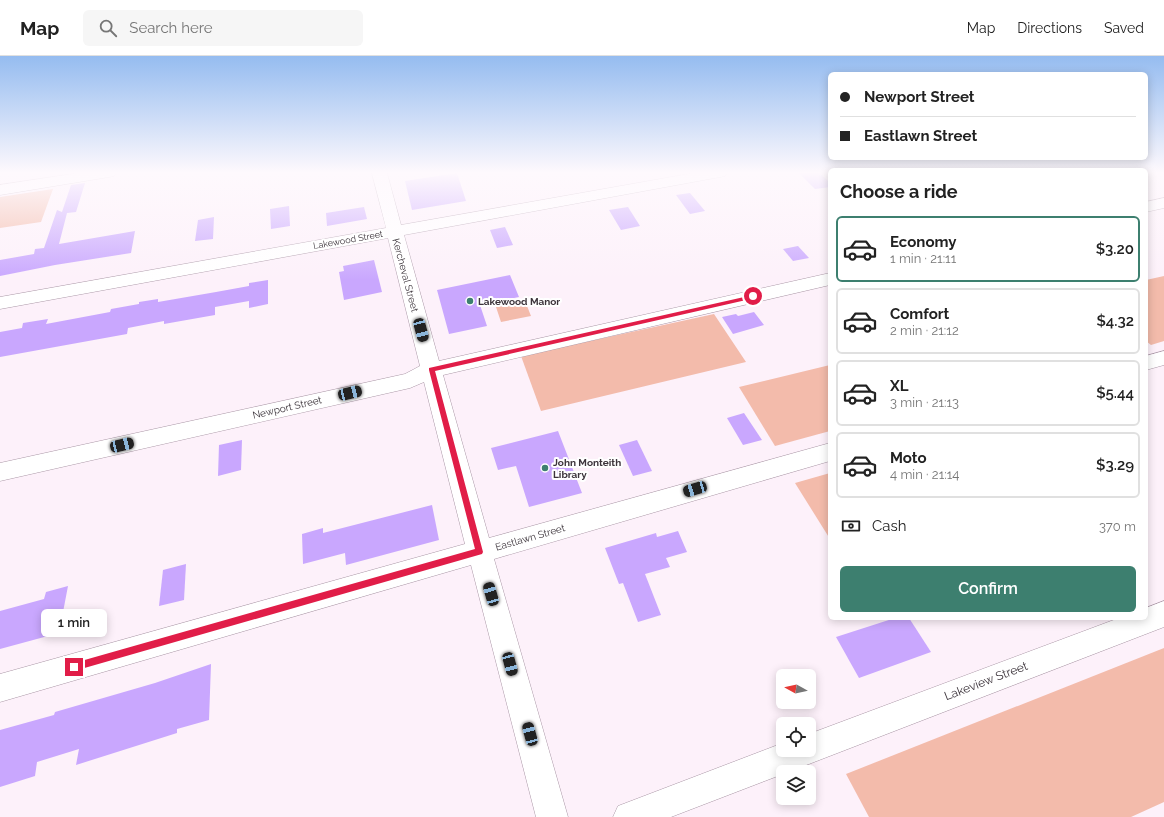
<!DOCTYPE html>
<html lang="en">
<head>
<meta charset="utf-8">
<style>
  body { margin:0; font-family:Raleway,sans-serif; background:#f6f6f6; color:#222; height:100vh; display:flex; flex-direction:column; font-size:15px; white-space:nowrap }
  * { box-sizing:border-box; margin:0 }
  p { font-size:13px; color:#767676 }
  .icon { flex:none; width:22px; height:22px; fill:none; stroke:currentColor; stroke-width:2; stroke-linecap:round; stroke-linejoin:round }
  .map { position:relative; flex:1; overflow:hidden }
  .sheet { position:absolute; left:828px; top:112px; width:320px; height:452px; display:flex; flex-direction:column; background:#fff; border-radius:6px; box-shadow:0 2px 10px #0003 }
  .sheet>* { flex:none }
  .hud { position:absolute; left:828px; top:16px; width:320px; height:88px; border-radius:6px; box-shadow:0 2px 10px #0003; display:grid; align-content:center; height:88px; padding:0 12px; background:#fff }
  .needle { width:26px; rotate:278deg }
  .tools { position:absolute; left:776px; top:613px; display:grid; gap:8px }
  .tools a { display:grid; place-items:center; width:40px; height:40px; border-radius:6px; background:#fff; box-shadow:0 2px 10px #0003; font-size:20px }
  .end { position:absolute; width:18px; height:18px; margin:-9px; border:5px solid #e11d48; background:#fff; box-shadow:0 0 0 2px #fff }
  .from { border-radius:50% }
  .bubble { position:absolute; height:28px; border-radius:6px; background:#fff; box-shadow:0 2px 10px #0003; font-size:13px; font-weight:600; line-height:28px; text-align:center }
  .car { position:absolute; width:12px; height:24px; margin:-12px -6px; border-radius:5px; box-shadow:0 0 3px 1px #0007; background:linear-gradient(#222 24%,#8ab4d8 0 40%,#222 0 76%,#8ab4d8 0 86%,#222 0) }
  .hud b { display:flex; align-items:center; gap:14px; height:38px; font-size:15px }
  .hud b+b { border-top:1px solid #e0e0e0 }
  .hud i { width:10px; height:10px; background:#222 }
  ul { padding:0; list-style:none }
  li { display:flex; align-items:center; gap:12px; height:66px; margin:0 8px 6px; padding:0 4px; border:2px solid #e0e0e0; border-radius:6px }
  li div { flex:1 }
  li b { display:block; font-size:15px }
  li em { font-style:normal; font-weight:600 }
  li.current { border-color:#3d7f6f }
  li>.icon { width:36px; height:36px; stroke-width:1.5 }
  h2 { padding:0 12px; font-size:18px; line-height:48px }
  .pay { display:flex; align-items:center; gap:10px; height:44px; padding:0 12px; font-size:15px }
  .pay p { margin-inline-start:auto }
  .primary-button { display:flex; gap:8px; margin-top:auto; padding:8px 12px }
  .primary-button a { flex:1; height:46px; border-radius:6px; background:#3d7f6f; color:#fff; font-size:16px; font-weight:600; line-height:46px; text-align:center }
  header { display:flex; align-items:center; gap:24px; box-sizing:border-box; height:56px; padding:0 20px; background:#fff; border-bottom:1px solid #e0e0e0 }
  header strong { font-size:19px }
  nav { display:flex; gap:22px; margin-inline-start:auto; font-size:14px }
  .search { width:280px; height:36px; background:#f6f6f6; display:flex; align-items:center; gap:10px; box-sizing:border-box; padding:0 14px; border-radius:6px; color:#767676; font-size:15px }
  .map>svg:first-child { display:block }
</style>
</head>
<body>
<header>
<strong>Map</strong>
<div class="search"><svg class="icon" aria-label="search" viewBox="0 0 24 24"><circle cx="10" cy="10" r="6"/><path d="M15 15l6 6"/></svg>Search here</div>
<nav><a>Map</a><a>Directions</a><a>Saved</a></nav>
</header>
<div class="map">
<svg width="1164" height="761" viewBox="0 0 1164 761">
  <rect width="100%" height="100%" fill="#fdf1fa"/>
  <g fill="#f3bbab">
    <path d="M 53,133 L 41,166 L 0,172 L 0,141 Z"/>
    <path d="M 1164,220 L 1164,285 L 1151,289 L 1146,285 L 1146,224 Z"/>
    <path d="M 525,245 L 531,260 L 501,266 L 496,251 Z"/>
    <path d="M 714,258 L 746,306 L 541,355 L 521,300 Z"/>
    <path d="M 830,309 L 830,375 L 775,390 L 739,331 Z"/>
    <path d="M 830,417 L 830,483 L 795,427 Z"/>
    <path d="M 1164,592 L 1164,746 L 1131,761 L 869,761 L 846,718 Z"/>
  </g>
  <g fill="#c9a7fe">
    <path d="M 457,117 L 466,145 L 412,154 L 405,125 Z"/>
    <path d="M 799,117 L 820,117 L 830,127 L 830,131 L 815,133 Z"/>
    <path d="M 85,127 L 76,156 L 67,157 L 59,188 L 135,175 L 131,197 L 55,209 L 0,220 L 0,204 L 34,198 L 35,193 L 44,192 L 57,154 L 62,156 L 71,129 Z"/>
    <path d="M 690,137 L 705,155 L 690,158 L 676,139 Z"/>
    <path d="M 289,150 L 290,170 L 271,173 L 270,153 Z"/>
    <path d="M 364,151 L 367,163 L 327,170 L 326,157 Z"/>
    <path d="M 628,151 L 640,170 L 621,174 L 609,154 Z"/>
    <path d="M 214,161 L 213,183 L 195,185 L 198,164 Z"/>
    <path d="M 505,171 L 513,189 L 497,192 L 490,174 Z"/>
    <path d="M 798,190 L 809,202 L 793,205 L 783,193 Z"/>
    <path d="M 374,204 L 382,236 L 344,244 L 339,216 L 344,215 L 343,210 Z"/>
    <path d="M 510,219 L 519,241 L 480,249 L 487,270 L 449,278 L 437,234 Z"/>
    <path d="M 268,224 L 268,248 L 249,252 L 249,245 L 215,251 L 215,259 L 164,268 L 164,265 L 128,272 L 127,278 L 0,301 L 0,276 L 22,272 L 23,267 L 48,263 L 46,268 L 110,256 L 111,253 L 139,248 L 139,246 L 158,243 L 158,246 L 216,236 L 249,230 L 249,227 Z"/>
    <path d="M 754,256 L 764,269 L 733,278 L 722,261 L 736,258 L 738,260 Z"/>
    <path d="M 744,357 L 762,384 L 743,389 L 727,362 Z"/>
    <path d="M 558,375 L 582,437 L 529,451 L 516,410 L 498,414 L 491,392 Z"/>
    <path d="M 242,384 L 241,414 L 218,420 L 219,389 Z"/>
    <path d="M 637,384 L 652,415 L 633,420 L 619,389 Z"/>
    <path d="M 432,449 L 439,484 L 346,509 L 345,497 L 303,508 L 302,478 L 323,472 L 323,477 Z"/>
    <path d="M 678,475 L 687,496 L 666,502 L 670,511 L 645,518 L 661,559 L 638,566 L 623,527 L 619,528 L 605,492 L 656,477 L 657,481 Z"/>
    <path d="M 186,508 L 184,544 L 159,550 L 163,514 Z"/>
    <path d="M 68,530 L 59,577 L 0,593 L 0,555 L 44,543 L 46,536 Z"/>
    <path d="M 895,562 L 909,562 L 931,596 L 859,622 L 836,581 Z"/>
    <path d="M 211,608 L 209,664 L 177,673 L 177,677 L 76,709 L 79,693 L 37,706 L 35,720 L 0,731 L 0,674 L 54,659 L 55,656 L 155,627 Z"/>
  </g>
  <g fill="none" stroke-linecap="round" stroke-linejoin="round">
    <g stroke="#aa97a6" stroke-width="1">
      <g id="minor">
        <path d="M 79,117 L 116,117 L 114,120 L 109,121 L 0,139 L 0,129 Z"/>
        <path d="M 372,117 L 387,117 L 401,169 L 694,117 L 727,117 L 725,120 L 720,121 L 404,179 L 439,305 L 830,217 L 830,229 L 443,319 L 489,482 L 830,387 L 830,405 L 494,503 L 568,761 L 536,761 L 471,509 L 0,646 L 0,618 L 465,488 L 424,326 L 410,332 L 0,425 L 0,407 L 405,318 L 420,310 L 388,182 L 0,253 L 0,241 L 386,172 Z"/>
        <path d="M 1164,142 L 1164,152 L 1146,156 L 1146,146 Z"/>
        <path d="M 1164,295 L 1164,309 L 1146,314 L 1146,300 Z"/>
        <path d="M 1164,545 L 1164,571 L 809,708 L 787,716 L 783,716 L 783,718 L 671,761 L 613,761 L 618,750 L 783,687 L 783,694 L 809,694 L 809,678 L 1119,562 L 1146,562 L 1146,552 Z"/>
      </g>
    </g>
    <use href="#minor" fill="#fff" fill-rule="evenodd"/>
  </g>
  <linearGradient id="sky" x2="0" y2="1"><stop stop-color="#95bcf0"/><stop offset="0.52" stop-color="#fef9fd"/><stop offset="1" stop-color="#fef9fd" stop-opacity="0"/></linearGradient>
  <rect width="1164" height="224" fill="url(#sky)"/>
  <path fill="#e11d48" d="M 753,239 L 755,239 L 755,242 L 435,315 L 483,496 L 482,498 L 74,615 L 71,614 L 70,611 L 71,608 L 74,607 L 475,493 L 429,314 L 429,312 Z"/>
  <g fill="#3d7f6f" stroke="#fff" stroke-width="1.5">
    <circle cx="470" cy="245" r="4"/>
    <circle cx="545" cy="412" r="4"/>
  </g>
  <g text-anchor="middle" stroke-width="4" stroke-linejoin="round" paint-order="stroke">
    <g font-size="9" fill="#3c343b" stroke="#fff">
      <text transform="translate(348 184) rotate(-10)" y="3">Lakewood Street</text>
    </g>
    <g font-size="10" fill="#3c343b" stroke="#fff">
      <text transform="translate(406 219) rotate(75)" y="4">Kercheval Street</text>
      <text transform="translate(287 351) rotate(-13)" y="4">Newport Street</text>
      <text transform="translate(530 481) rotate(-16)" y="4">Eastlawn Street</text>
    </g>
    <g font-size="10" font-weight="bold" fill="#3c343b" stroke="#fff" text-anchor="start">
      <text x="478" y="249">Lakewood Manor</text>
      <text x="553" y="410">John Monteith<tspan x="553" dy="12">Library</tspan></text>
    </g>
    <g font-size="12" fill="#3c343b" stroke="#fff">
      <text transform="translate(986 625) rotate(-21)" y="4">Lakeview Street</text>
    </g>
  </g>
</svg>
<div class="tools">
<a><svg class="needle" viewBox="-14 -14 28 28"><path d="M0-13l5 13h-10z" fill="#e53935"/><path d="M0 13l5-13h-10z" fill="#767676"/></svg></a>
<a><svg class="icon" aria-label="locate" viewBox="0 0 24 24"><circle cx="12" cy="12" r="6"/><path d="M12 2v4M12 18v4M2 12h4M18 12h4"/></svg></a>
<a><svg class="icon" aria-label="layers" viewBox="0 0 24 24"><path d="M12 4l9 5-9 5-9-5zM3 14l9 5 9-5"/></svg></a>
</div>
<i class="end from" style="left:753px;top:240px"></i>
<i class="end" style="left:74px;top:611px"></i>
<div class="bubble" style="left:41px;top:553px;width:66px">1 min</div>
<i class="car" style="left:421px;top:274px;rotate:165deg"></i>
<i class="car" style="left:350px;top:337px;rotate:77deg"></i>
<i class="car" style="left:122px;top:389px;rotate:77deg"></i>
<i class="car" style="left:695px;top:433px;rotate:254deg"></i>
<i class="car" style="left:491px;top:538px;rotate:344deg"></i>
<i class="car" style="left:510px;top:608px;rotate:165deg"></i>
<i class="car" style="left:530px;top:678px;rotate:345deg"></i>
<div class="hud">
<b><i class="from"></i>Newport Street</b>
<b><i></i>Eastlawn Street</b>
</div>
<section class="sheet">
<h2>Choose a ride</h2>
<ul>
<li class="current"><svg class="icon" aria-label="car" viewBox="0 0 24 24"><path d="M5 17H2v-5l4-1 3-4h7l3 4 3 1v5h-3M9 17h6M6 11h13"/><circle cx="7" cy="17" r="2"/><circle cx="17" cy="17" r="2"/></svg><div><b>Economy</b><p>1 min · 21:11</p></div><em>$3.20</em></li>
<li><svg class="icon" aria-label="car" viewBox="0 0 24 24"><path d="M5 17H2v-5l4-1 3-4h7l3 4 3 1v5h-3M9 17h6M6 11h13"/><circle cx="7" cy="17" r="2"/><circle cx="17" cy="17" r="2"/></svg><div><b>Comfort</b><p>2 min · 21:12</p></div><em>$4.32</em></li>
<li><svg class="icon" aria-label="car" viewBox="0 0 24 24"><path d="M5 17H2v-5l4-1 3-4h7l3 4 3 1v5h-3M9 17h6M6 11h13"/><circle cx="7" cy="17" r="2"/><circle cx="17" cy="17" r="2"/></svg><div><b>XL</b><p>3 min · 21:13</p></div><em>$5.44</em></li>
<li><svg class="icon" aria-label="car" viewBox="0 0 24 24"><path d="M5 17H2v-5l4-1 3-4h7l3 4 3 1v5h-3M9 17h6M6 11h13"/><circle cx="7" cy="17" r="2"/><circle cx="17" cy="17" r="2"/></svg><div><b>Moto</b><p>4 min · 21:14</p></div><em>$3.29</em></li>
</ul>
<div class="pay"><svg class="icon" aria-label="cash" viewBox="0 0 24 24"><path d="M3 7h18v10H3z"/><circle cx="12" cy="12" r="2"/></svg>Cash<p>370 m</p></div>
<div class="primary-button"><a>Confirm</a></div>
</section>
</div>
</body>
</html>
